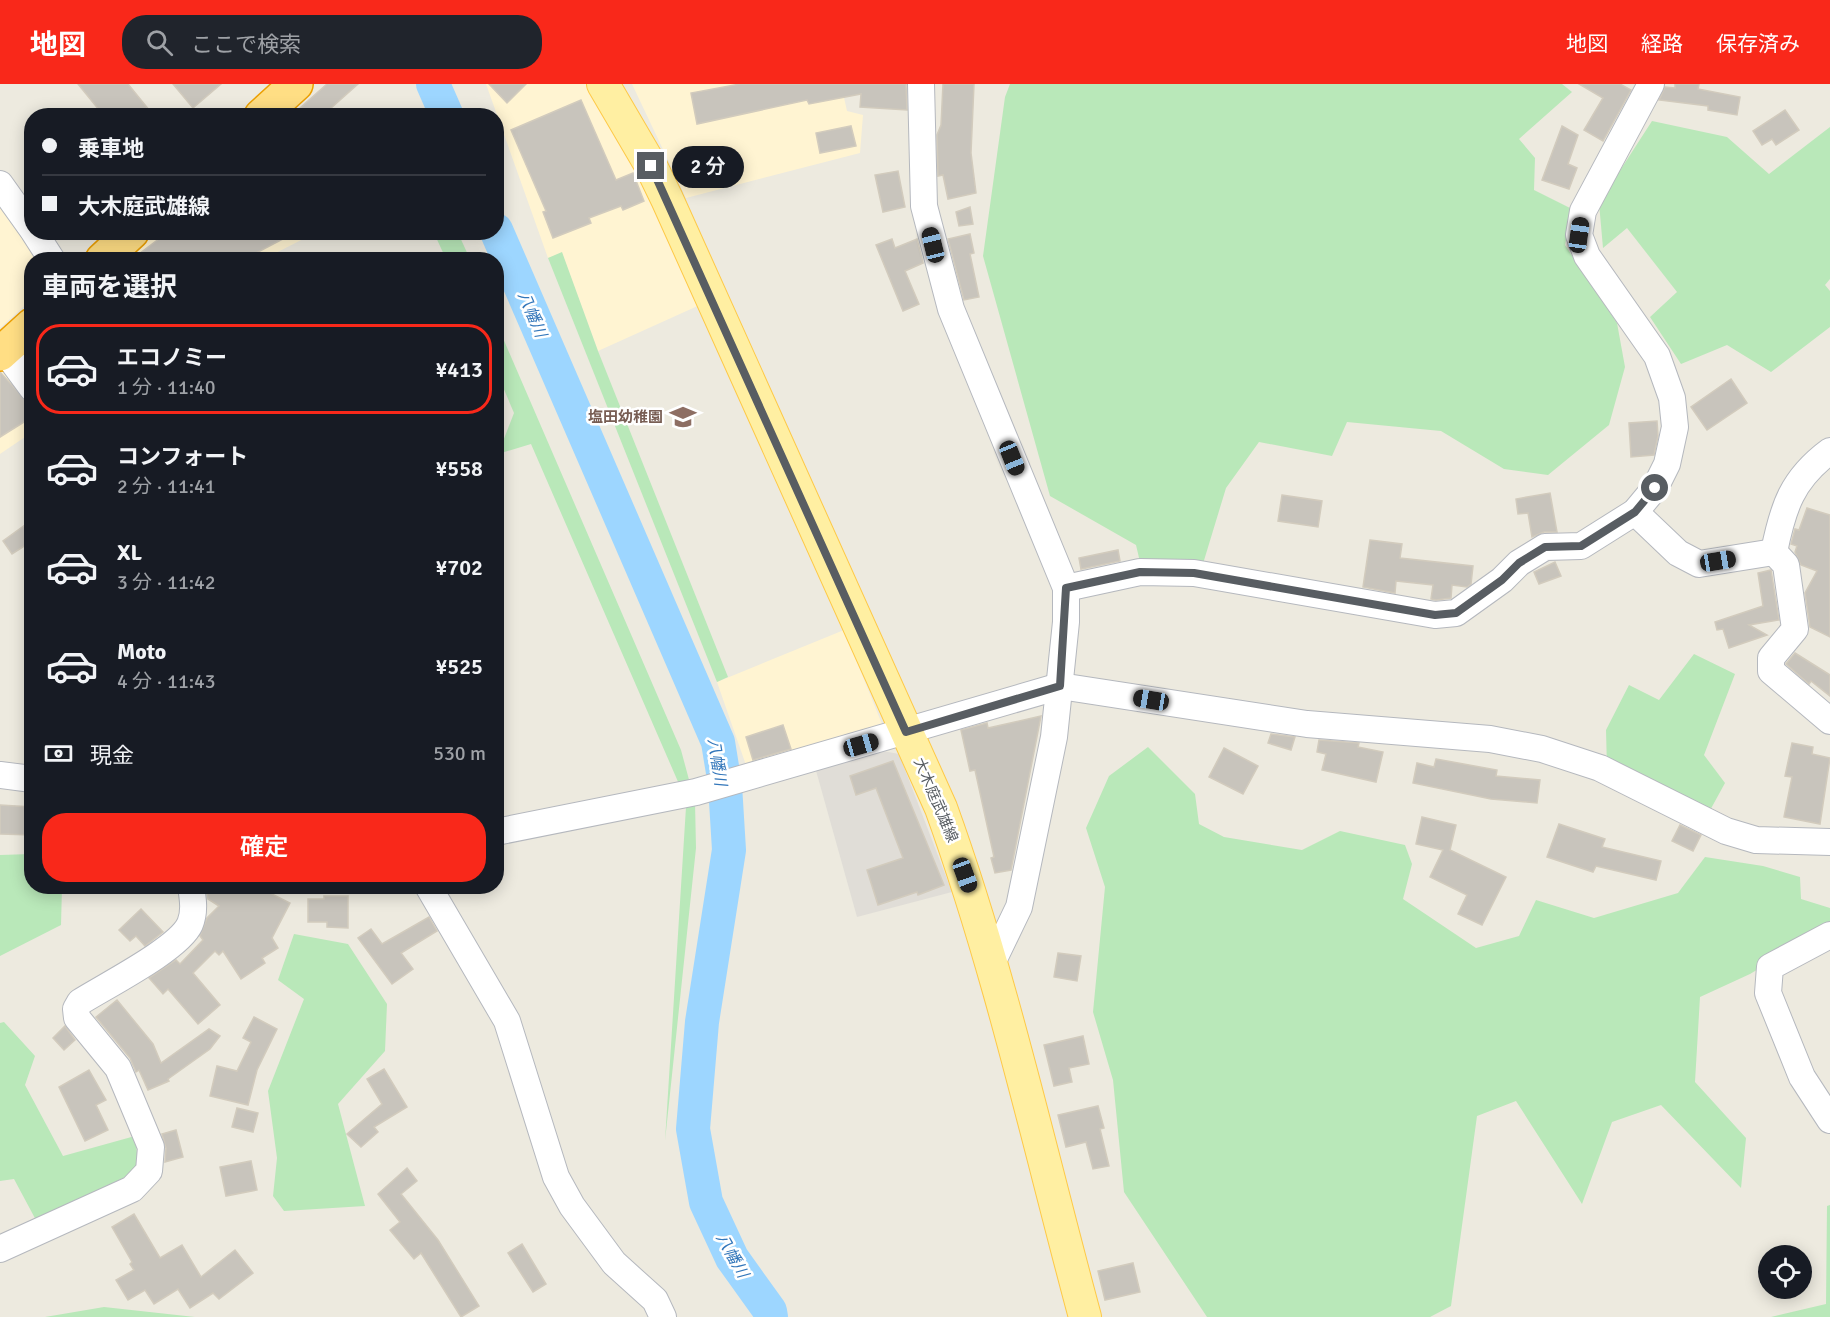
<!DOCTYPE html>
<html lang="ja">
<head>
<meta charset="utf-8">
<style>
  body { margin:0; font-family:Signika,"Noto Sans JP",sans-serif; background:#20242c; color:#f1f3f6; height:100vh; display:flex; flex-direction:column; font-size:22px; white-space:nowrap }
  * { box-sizing:border-box; margin:0 }
  p { font-size:20px; color:#9ea1a6 }
  .icon { flex:none; width:33px; height:33px; fill:none; stroke:currentColor; stroke-width:2; stroke-linecap:round; stroke-linejoin:round }
  .map { position:relative; flex:1; overflow:hidden }
  .details { position:absolute; left:24px; top:168px; width:480px; height:642px; display:flex; flex-direction:column; background:#171b24; border-radius:24px; box-shadow:0 3px 15px #0003 }
  .details>* { flex:none }
  .banner { position:absolute; left:24px; top:24px; width:480px; height:132px; border-radius:24px; box-shadow:0 3px 15px #0003; display:grid; align-content:center; height:132px; padding:0 18px; background:#171b24 }
  .fabs { position:absolute; left:1758px; top:1161px; display:grid; gap:12px }
  .fabs a { display:grid; place-items:center; width:54px; height:54px; border-radius:50%; background:#171b24; box-shadow:0 3px 15px #0003; font-size:30px }
  .end { position:absolute; width:27px; height:27px; margin:-14px; border:8px solid #585d62; background:#fff; box-shadow:0 0 0 3px #fff }
  .from { border-radius:50% }
  .bubble { position:absolute; height:42px; border-radius:21px; background:#171b24; box-shadow:0 3px 15px #0003; font-size:20px; font-weight:600; line-height:42px; text-align:center }
  .car { position:absolute; width:18px; height:36px; margin:-18px -9px; border-radius:8px; box-shadow:0 0 4px 2px #0007; background:linear-gradient(#222 24%,#8ab4d8 0 40%,#222 0 76%,#8ab4d8 0 86%,#222 0) }
  .banner b { display:flex; align-items:center; gap:21px; height:57px; font-size:22px }
  .banner b+b { border-top:2px solid #363941 }
  .banner i { width:15px; height:15px; background:#f1f3f6 }
  ul { padding:0; list-style:none }
  li { display:flex; align-items:center; gap:18px; height:90px; margin:0 12px 9px; padding:0 6px; border:3px solid transparent; border-radius:24px }
  li div { flex:1 }
  li b { display:block; font-size:22px }
  li em { font-style:normal; font-weight:600 }
  li.active { border-color:#f9281a }
  li>.icon { width:54px; height:54px; stroke-width:1.5 }
  h2 { padding:0 18px; font-size:27px; line-height:72px }
  .pay { display:flex; align-items:center; gap:15px; height:66px; padding:0 18px; font-size:22px }
  .pay p { margin-inline-start:auto }
  .cta { display:flex; gap:12px; margin-top:auto; padding:12px 18px }
  .cta a { flex:1; height:69px; border-radius:24px; background:#f9281a; color:#fff; font-size:24px; font-weight:600; line-height:69px; text-align:center }
  header { display:flex; align-items:center; gap:36px; box-sizing:border-box; height:84px; padding:0 30px; background:#f9281a; color:#fff }
  header strong { font-size:28px }
  nav { display:flex; gap:33px; margin-inline-start:auto; font-size:21px }
  .search { width:420px; height:54px; background:#20242c; display:flex; align-items:center; gap:15px; box-sizing:border-box; padding:0 21px; border-radius:24px; color:#9ea1a6; font-size:22px }
  .map>svg:first-child { display:block }
</style>
</head>
<body>
<header>
<strong>地図</strong>
<div class="search"><svg class="icon" aria-label="search" viewBox="0 0 24 24"><circle cx="10" cy="10" r="6"/><path d="M15 15l6 6"/></svg>ここで検索</div>
<nav><a>地図</a><a>経路</a><a>保存済み</a></nav>
</header>
<div class="map">
<svg width="1830" height="1233" viewBox="0 0 1830 1233">
  <rect width="100%" height="100%" fill="#edeadf"/>
  <g fill="#fff4d2">
    <path d="M 486,0 L 589,0 L 609,28 L 702,220 L 598,267 L 562,169 L 548,174 Z"/>
    <path d="M 632,0 L 841,0 L 847,27 L 863,31 L 860,69 L 686,114 Z"/>
    <path d="M 0,110 L 45,175 L 32,176 L 31,216 L 0,244 Z"/>
    <path d="M 150,149 L 315,149 L 264,175 L 120,176 Z"/>
    <path d="M 31,255 L 31,349 L 0,370 L 0,283 Z"/>
    <path d="M 844,546 L 884,645 L 747,684 L 717,598 Z"/>
  </g>
  <path fill="#e0ddd7" d="M 877,666 L 899,670 L 952,808 L 857,833 L 815,683 Z"/>
  <g fill="#b9e8b9">
    <path d="M 1010,0 L 1562,0 L 1572,8 L 1519,55 L 1535,74 L 1534,106 L 1572,125 L 1565,161 L 1617,239 L 1625,283 L 1609,341 L 1548,391 L 1504,385 L 1441,347 L 1347,338 L 1332,372 L 1259,358 L 1226,404 L 1202,483 L 1140,478 L 1136,461 L 1050,412 L 983,172 L 1005,13 Z"/>
    <path d="M 1652,37 L 1727,53 L 1769,90 L 1830,43 L 1830,195 L 1825,201 L 1830,207 L 1830,243 L 1771,288 L 1727,261 L 1681,280 L 1650,233 L 1677,208 L 1627,144 L 1603,164 L 1599,119 Z"/>
    <path d="M 434,149 L 458,149 L 470,175 L 446,175 Z"/>
    <path d="M 562,168 L 598,267 L 728,593 L 717,598 L 548,174 Z"/>
    <path d="M 496,238 L 681,666 L 695,718 L 696,764 L 665,1057 L 686,723 L 679,700 L 531,360 L 498,370 L 514,329 L 497,289 Z"/>
    <path d="M 1694,570 L 1735,590 L 1704,671 L 1725,699 L 1708,730 L 1607,684 L 1606,646 L 1629,601 L 1659,616 Z"/>
    <path d="M 1148,663 L 1195,710 L 1199,740 L 1224,753 L 1302,766 L 1340,747 L 1405,761 L 1412,780 L 1403,815 L 1476,864 L 1519,852 L 1536,816 L 1594,834 L 1678,809 L 1705,773 L 1763,782 L 1800,793 L 1801,815 L 1830,824 L 1830,842 L 1750,890 L 1700,913 L 1695,998 L 1746,1054 L 1741,1104 L 1661,1021 L 1612,1038 L 1582,1120 L 1516,1017 L 1477,1032 L 1451,1222 L 1430,1233 L 1207,1233 L 1124,1108 L 1113,996 L 1093,928 L 1105,803 L 1086,744 L 1109,692 Z"/>
    <path d="M 31,770 L 32,802 L 62,803 L 61,841 L 0,872 L 0,771 Z"/>
    <path d="M 294,850 L 348,860 L 387,920 L 385,967 L 338,1020 L 365,1122 L 284,1127 L 273,1112 L 277,1074 L 268,1007 L 304,915 L 278,896 Z"/>
    <path d="M 4,938 L 35,972 L 25,1001 L 63,1072 L 135,1052 L 139,1086 L 37,1138 L 14,1095 L 0,1097 L 0,939 Z"/>
    <path d="M 1830,1121 L 1830,1233 L 1771,1233 L 1826,1220 L 1827,1122 Z"/>
    <path d="M 104,1223 L 195,1233 L 45,1233 Z"/>
  </g>
  <g fill="none" stroke-linecap="round" stroke-linejoin="round">
    <g stroke="#9dd6ff" stroke-width="34">
      <path d="M 433,0 L 447,32"/>
      <path d="M 496,146 L 718,658 L 725,701 L 729,766 L 702,938 L 693,1045 L 706,1118 L 732,1174 L 770,1227 L 771,1233"/>
    </g>
  </g>
  <g fill="#c8c4bc" stroke="#d2cbbd" stroke-width="1.5">
    <path d="M 78,0 L 128,0 L 154,32 L 104,32 Z"/>
    <path d="M 173,0 L 221,0 L 193,24 Z"/>
    <path d="M 327,0 L 358,0 L 322,32 L 291,32 Z"/>
    <path d="M 489,0 L 526,0 L 507,19 Z"/>
    <path d="M 740,0 L 906,0 L 907,26 L 860,23 L 861,10 L 809,20 L 807,16 L 697,40 L 691,9 Z"/>
    <path d="M 943,0 L 974,0 L 971,69 L 976,109 L 948,115 L 943,91 L 938,92 L 937,51 L 941,41 Z"/>
    <path d="M 1579,0 L 1620,0 L 1631,6 L 1603,57 L 1584,46 L 1603,14 Z"/>
    <path d="M 1675,0 L 1699,0 L 1698,5 L 1740,13 L 1737,31 L 1708,26 L 1708,22 L 1659,16 L 1665,3 L 1675,4 Z"/>
    <path d="M 581,16 L 616,96 L 633,89 L 644,117 L 623,126 L 621,122 L 589,134 L 591,139 L 553,154 L 543,128 L 546,127 L 511,46 Z"/>
    <path d="M 1785,26 L 1799,46 L 1776,61 L 1772,55 L 1762,61 L 1753,47 Z"/>
    <path d="M 851,42 L 856,62 L 820,69 L 816,49 Z"/>
    <path d="M 1562,42 L 1578,51 L 1568,80 L 1577,84 L 1569,105 L 1542,96 Z"/>
    <path d="M 898,87 L 905,123 L 883,128 L 875,91 Z"/>
    <path d="M 970,123 L 973,140 L 959,142 L 956,128 Z"/>
    <path d="M 168,148 L 296,148 L 243,176 L 131,176 Z"/>
    <path d="M 970,150 L 974,169 L 970,170 L 979,213 L 964,216 L 948,155 Z"/>
    <path d="M 892,155 L 895,164 L 917,155 L 923,179 L 905,187 L 919,220 L 903,227 L 876,161 Z"/>
    <path d="M 0,288 L 32,323 L 32,333 L 0,353 Z"/>
    <path d="M 1731,295 L 1747,319 L 1707,346 L 1691,323 Z"/>
    <path d="M 1657,337 L 1658,352 L 1654,371 L 1631,373 L 1629,339 Z"/>
    <path d="M 1550,409 L 1557,448 L 1544,448 L 1532,453 L 1528,429 L 1518,430 L 1516,415 Z"/>
    <path d="M 1282,411 L 1322,417 L 1318,443 L 1278,437 Z"/>
    <path d="M 1807,424 L 1830,431 L 1830,553 L 1810,543 L 1805,509 L 1817,487 L 1801,481 L 1795,468 L 1797,462 L 1791,460 L 1795,445 L 1799,446 Z"/>
    <path d="M 25,441 L 32,450 L 32,457 L 12,470 L 3,457 Z"/>
    <path d="M 1370,456 L 1402,460 L 1400,474 L 1473,482 L 1471,500 L 1467,503 L 1452,501 L 1451,514 L 1436,516 L 1431,515 L 1433,501 L 1396,497 L 1395,509 L 1363,503 Z"/>
    <path d="M 1118,466 L 1120,477 L 1081,485 L 1079,474 Z"/>
    <path d="M 1555,478 L 1561,492 L 1539,500 L 1534,488 Z"/>
    <path d="M 1771,486 L 1779,536 L 1749,541 L 1767,551 L 1729,564 L 1723,545 L 1717,546 L 1715,538 L 1763,522 L 1758,489 Z"/>
    <path d="M 1795,569 L 1830,591 L 1830,612 L 1811,597 L 1809,600 L 1786,580 Z"/>
    <path d="M 1041,632 L 1011,786 L 995,789 L 991,774 L 994,773 L 975,686 L 970,687 L 961,646 L 987,639 L 988,644 Z"/>
    <path d="M 783,641 L 791,665 L 753,676 L 746,653 Z"/>
    <path d="M 1271,650 L 1295,653 L 1291,666 L 1268,659 Z"/>
    <path d="M 1319,656 L 1359,659 L 1358,663 L 1383,668 L 1376,698 L 1322,686 L 1326,670 L 1317,668 Z"/>
    <path d="M 1792,659 L 1813,663 L 1812,670 L 1830,674 L 1820,740 L 1784,733 L 1792,693 L 1785,692 Z"/>
    <path d="M 1224,664 L 1258,682 L 1243,710 L 1209,693 Z"/>
    <path d="M 1436,675 L 1497,686 L 1496,692 L 1540,696 L 1537,719 L 1491,715 L 1413,699 L 1417,679 L 1434,683 Z"/>
    <path d="M 893,677 L 944,801 L 918,811 L 917,808 L 878,821 L 867,786 L 903,774 L 876,704 L 856,711 L 850,692 Z"/>
    <path d="M 0,721 L 32,723 L 32,751 L 0,750 Z"/>
    <path d="M 1422,733 L 1456,741 L 1450,766 L 1506,793 L 1482,841 L 1458,830 L 1467,811 L 1430,793 L 1443,766 L 1416,760 Z"/>
    <path d="M 1559,740 L 1605,755 L 1602,763 L 1661,777 L 1656,796 L 1596,782 L 1593,788 L 1547,773 Z"/>
    <path d="M 1680,741 L 1701,751 L 1693,767 L 1672,757 Z"/>
    <path d="M 206,802 L 268,802 L 266,807 L 290,819 L 272,854 L 278,864 L 262,874 L 265,879 L 241,895 L 223,867 L 219,871 L 215,867 L 193,889 L 220,921 L 198,940 L 168,905 L 163,910 L 149,894 L 176,876 L 180,880 L 203,856 L 200,852 L 207,834 L 219,822 L 208,815 Z"/>
    <path d="M 324,812 L 348,812 L 348,844 L 327,843 L 327,838 L 308,838 L 308,815 L 324,815 Z"/>
    <path d="M 141,825 L 163,848 L 145,862 L 136,852 L 130,857 L 119,846 Z"/>
    <path d="M 429,833 L 437,847 L 401,869 L 413,885 L 392,900 L 358,854 L 371,845 L 382,860 Z"/>
    <path d="M 1058,869 L 1081,872 L 1077,897 L 1054,893 Z"/>
    <path d="M 117,916 L 153,960 L 161,979 L 209,945 L 220,952 L 210,965 L 168,995 L 169,997 L 148,1006 L 139,986 L 136,988 L 130,974 L 96,933 Z"/>
    <path d="M 254,933 L 277,945 L 257,986 L 248,1021 L 210,1012 L 217,982 L 237,987 L 251,958 L 243,954 Z"/>
    <path d="M 65,942 L 75,956 L 64,966 L 53,954 Z"/>
    <path d="M 1083,952 L 1089,980 L 1069,984 L 1072,998 L 1054,1002 L 1044,961 Z"/>
    <path d="M 384,985 L 407,1023 L 374,1043 L 378,1048 L 361,1063 L 347,1050 L 382,1020 L 367,995 Z"/>
    <path d="M 89,986 L 106,1016 L 96,1021 L 108,1046 L 85,1057 L 59,1003 Z"/>
    <path d="M 1098,1022 L 1104,1044 L 1100,1045 L 1109,1082 L 1093,1085 L 1086,1058 L 1066,1063 L 1058,1031 Z"/>
    <path d="M 237,1024 L 258,1029 L 253,1048 L 232,1043 Z"/>
    <path d="M 176,1046 L 183,1073 L 165,1078 L 166,1064 L 162,1050 Z"/>
    <path d="M 251,1077 L 257,1106 L 226,1112 L 220,1083 Z"/>
    <path d="M 407,1084 L 417,1097 L 401,1110 L 438,1156 L 479,1222 L 461,1233 L 421,1169 L 414,1175 L 390,1146 L 400,1138 L 378,1110 Z"/>
    <path d="M 134,1130 L 160,1174 L 182,1161 L 201,1193 L 235,1166 L 253,1189 L 219,1215 L 213,1209 L 190,1224 L 178,1205 L 154,1220 L 145,1206 L 128,1216 L 116,1196 L 134,1186 L 130,1180 L 132,1178 L 112,1143 Z"/>
    <path d="M 522,1160 L 546,1200 L 533,1208 L 508,1169 Z"/>
    <path d="M 1133,1179 L 1140,1208 L 1105,1216 L 1098,1187 Z"/>
  </g>
  <g fill="none" stroke-linecap="round" stroke-linejoin="round">
    <g stroke="#b5b8be" stroke-width="28">
      <g id="minor">
        <path d="M 921,0 L 924,122 L 951,225 L 1066,504 L 1066,538 L 1054,653 L 1019,823 L 992,879"/>
        <path d="M 0,100 L 32,145"/>
        <path d="M 34,148 L 52,176"/>
        <path d="M 4,266 L 32,304"/>
        <path d="M 1635,428 L 1678,469 L 1699,480 L 1774,468"/>
        <path d="M 1774,468 L 1786,481 L 1795,545 L 1771,574 L 1771,587 L 1830,637"/>
        <path d="M 1774,468 C 1783,423 1792,395 1830,367"/>
        <path d="M 1066,504 L 1140,488 L 1194,489 L 1435,531 L 1456,529 L 1502,496 L 1519,479 L 1545,463 L 1581,462 L 1635,428 L 1655,404 L 1667,380 L 1675,343 L 1672,314 L 1657,272 L 1587,172 L 1579,151 L 1583,127 L 1651,0"/>
        <path d="M 0,691 L 32,695"/>
        <path d="M 496,748 L 696,708 L 1060,602 L 1307,640 L 1490,655 L 1542,665 L 1600,684 L 1726,747 L 1756,756 L 1830,758"/>
        <path d="M 428,802 L 507,937 L 556,1093 L 572,1122 L 614,1179 L 655,1216 L 663,1233"/>
        <path d="M 1830,851 L 1770,883 L 1768,909 L 1802,993 L 1830,1036"/>
        <path d="M 0,1165 L 132,1105 L 149,1087 L 151,1063 L 118,984 L 77,934 L 76,925 L 80,918 C 105,902 179,865 190,840 C 195,828 193,815 191,802"/>
      </g>
    </g>
    <g stroke="#fec947" stroke-width="34">
      <path id="major" d="M 603,0 L 651,82 L 667,115 L 941,724 C 1001,890 1039,1063 1085,1233"/>
    </g>
    <g stroke="#ec9f00" stroke-width="36">
      <g id="highway">
        <path d="M 261,32 L 296,0"/>
        <path d="M 102,176 L 132,148"/>
        <path d="M 0,270 L 32,241"/>
      </g>
    </g>
    <use href="#minor" stroke="#fff" stroke-width="26"/>
    <use href="#major" stroke="#ffefa2" stroke-width="32"/>
    <use href="#highway" stroke="#ffde84" stroke-width="33"/>
  </g>
  <g fill="none" stroke-linecap="round" stroke-linejoin="round">
    <path stroke="#585d62" stroke-width="8" d="M 651,82 L 906,648 L 1060,602 L 1066,504 L 1140,488 L 1194,489 L 1435,531 L 1456,529 L 1502,496 L 1519,479 L 1545,463 L 1581,462 L 1635,428 L 1655,404"/>
  </g>
  <defs>
    <g id="school-bare" transform="scale(2.07)"><path d="M0-5L7-2L0 1L-7-2ZM-4 1L0 2.5L4 1V4Q0 6-4 4Z" fill="#8d6e63" stroke="#fff" stroke-width="2.5" paint-order="stroke"/></g>
  </defs>
  <g fill-rule="evenodd">
    <use href="#school-bare" x="683" y="333"/>
  </g>
  <g text-anchor="middle" stroke-width="5" stroke-linejoin="round" paint-order="stroke">
    <g font-size="15" font-weight="bold" fill="#785e54" stroke="#fff" text-anchor="end">
      <text x="663" y="338">塩田幼稚園</text>
    </g>
    <g font-size="15" fill="#585d62" stroke="#fff">
      <text transform="translate(936 716) rotate(67)" y="5">大木庭武雄線</text>
    </g>
    <g font-size="16" font-style="italic" fill="#3276ba" stroke="#fff">
      <text transform="translate(533 230) rotate(67)" y="6">八幡川</text>
      <text transform="translate(718 678) rotate(81)" y="6">八幡川</text>
      <text transform="translate(733 1171) rotate(61)" y="6">八幡川</text>
    </g>
  </g>
</svg>
<div class="fabs">
<a><svg class="icon" aria-label="locate" viewBox="0 0 24 24"><circle cx="12" cy="12" r="6"/><path d="M12 2v4M12 18v4M2 12h4M18 12h4"/></svg></a>
</div>
<i class="end from" style="left:1655px;top:404px"></i>
<i class="end" style="left:651px;top:82px"></i>
<div class="bubble" style="left:672px;top:62px;width:72px">2 分</div>
<i class="car" style="left:1579px;top:151px;rotate:8deg"></i>
<i class="car" style="left:933px;top:161px;rotate:346deg"></i>
<i class="car" style="left:1012px;top:374px;rotate:158deg"></i>
<i class="car" style="left:1718px;top:477px;rotate:81deg"></i>
<i class="car" style="left:1151px;top:616px;rotate:279deg"></i>
<i class="car" style="left:861px;top:661px;rotate:74deg"></i>
<i class="car" style="left:965px;top:791px;rotate:160deg"></i>
<div class="banner">
<b><i class="from"></i>乗車地</b>
<b><i></i>大木庭武雄線</b>
</div>
<section class="details">
<h2>車両を選択</h2>
<ul>
<li class="active"><svg class="icon" aria-label="car" viewBox="0 0 24 24"><path d="M5 17H2v-5l4-1 3-4h7l3 4 3 1v5h-3M9 17h6M6 11h13"/><circle cx="7" cy="17" r="2"/><circle cx="17" cy="17" r="2"/></svg><div><b>エコノミー</b><p>1 分 · 11:40</p></div><em>¥413</em></li>
<li><svg class="icon" aria-label="car" viewBox="0 0 24 24"><path d="M5 17H2v-5l4-1 3-4h7l3 4 3 1v5h-3M9 17h6M6 11h13"/><circle cx="7" cy="17" r="2"/><circle cx="17" cy="17" r="2"/></svg><div><b>コンフォート</b><p>2 分 · 11:41</p></div><em>¥558</em></li>
<li><svg class="icon" aria-label="car" viewBox="0 0 24 24"><path d="M5 17H2v-5l4-1 3-4h7l3 4 3 1v5h-3M9 17h6M6 11h13"/><circle cx="7" cy="17" r="2"/><circle cx="17" cy="17" r="2"/></svg><div><b>XL</b><p>3 分 · 11:42</p></div><em>¥702</em></li>
<li><svg class="icon" aria-label="car" viewBox="0 0 24 24"><path d="M5 17H2v-5l4-1 3-4h7l3 4 3 1v5h-3M9 17h6M6 11h13"/><circle cx="7" cy="17" r="2"/><circle cx="17" cy="17" r="2"/></svg><div><b>Moto</b><p>4 分 · 11:43</p></div><em>¥525</em></li>
</ul>
<div class="pay"><svg class="icon" aria-label="cash" viewBox="0 0 24 24"><path d="M3 7h18v10H3z"/><circle cx="12" cy="12" r="2"/></svg>現金<p>530 m</p></div>
<div class="cta"><a>確定</a></div>
</section>
</div>
</body>
</html>
